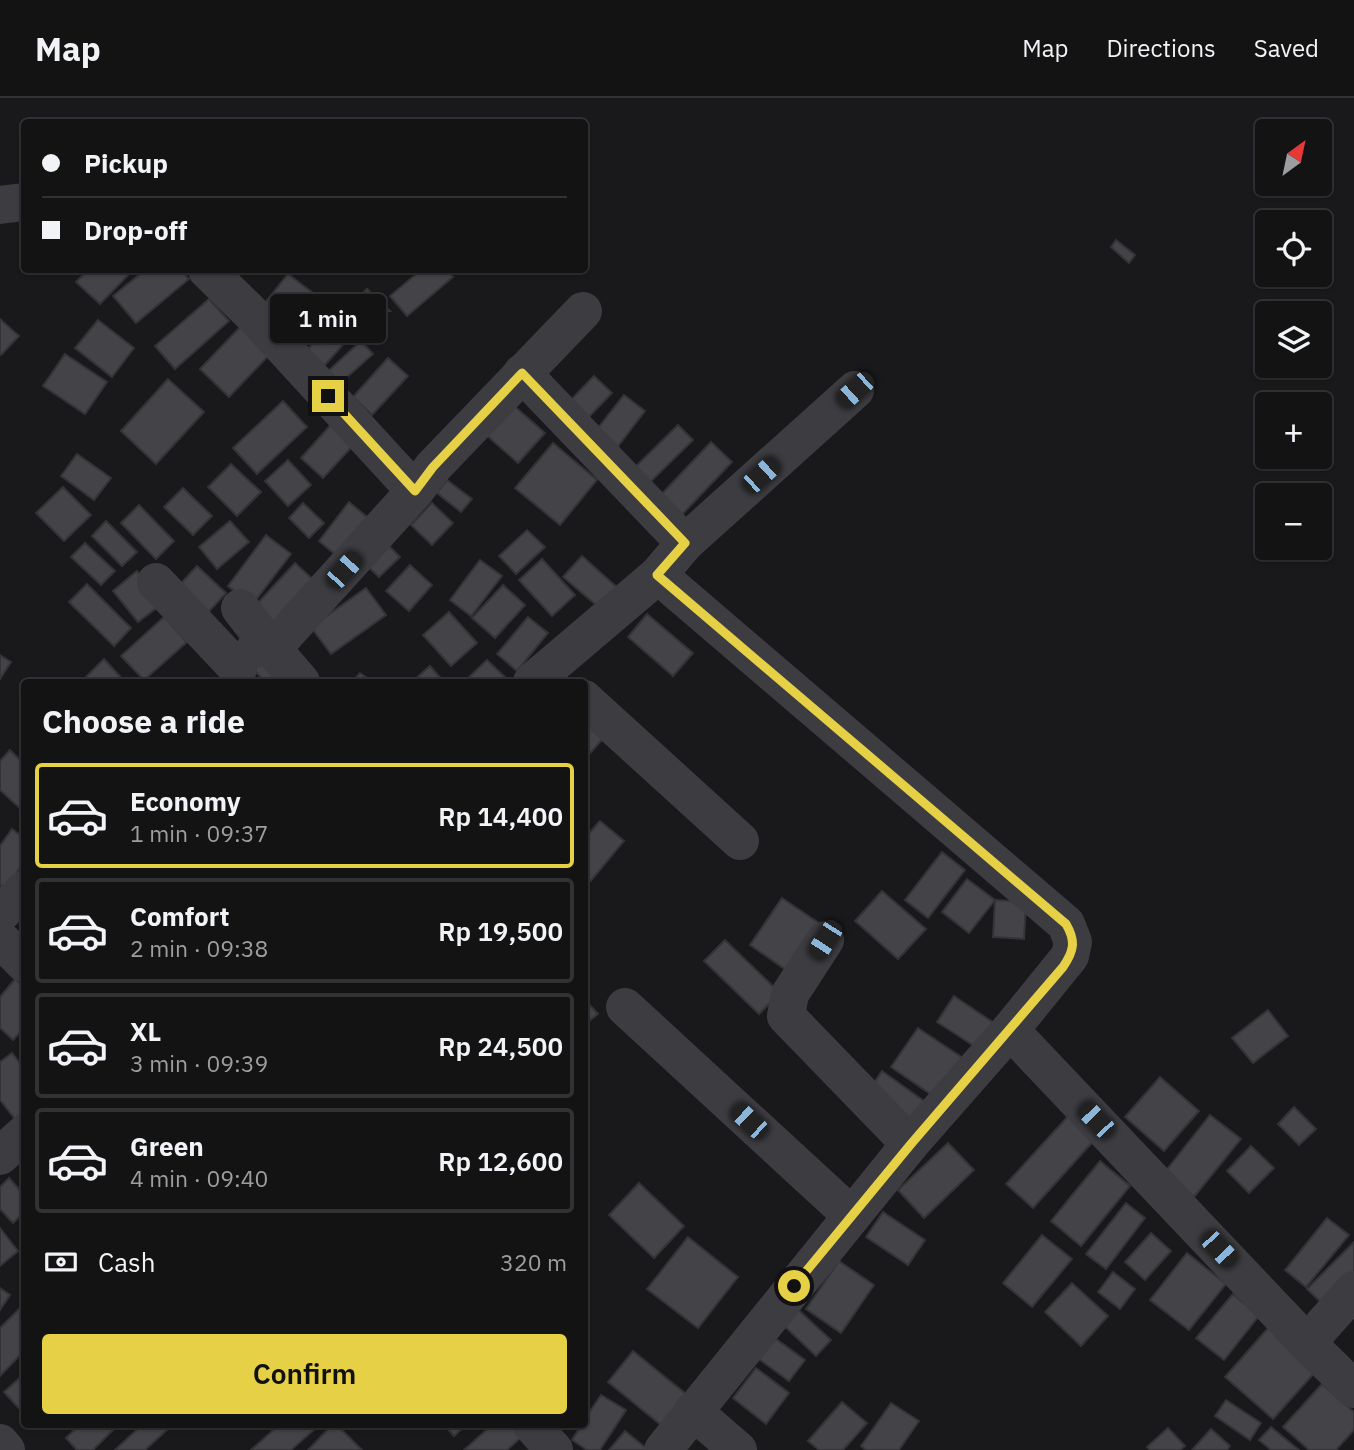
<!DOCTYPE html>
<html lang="en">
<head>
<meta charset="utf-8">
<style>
  body { margin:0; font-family:"IBM Plex Sans",sans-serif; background:#1c1c1d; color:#f1f3f6; height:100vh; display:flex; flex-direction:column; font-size:26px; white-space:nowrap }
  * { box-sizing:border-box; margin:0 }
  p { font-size:23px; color:#9d9ea0 }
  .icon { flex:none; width:38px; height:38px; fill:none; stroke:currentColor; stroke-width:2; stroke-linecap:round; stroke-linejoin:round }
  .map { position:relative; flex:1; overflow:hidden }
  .side { position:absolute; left:21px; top:581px; width:567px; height:749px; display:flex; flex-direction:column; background:#131314; border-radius:7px; box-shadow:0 2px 5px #0004,0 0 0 2px #323234 }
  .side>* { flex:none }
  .top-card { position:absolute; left:21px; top:21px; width:567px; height:154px; border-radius:7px; box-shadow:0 2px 5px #0004,0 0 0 2px #323234; display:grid; align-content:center; height:154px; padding:0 21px; background:#131314 }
  .needle { width:46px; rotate:33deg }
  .fabs { position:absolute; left:1255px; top:21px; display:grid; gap:14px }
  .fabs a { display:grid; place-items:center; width:77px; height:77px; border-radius:7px; background:#131314; box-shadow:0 2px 5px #0004,0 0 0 2px #323234; font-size:35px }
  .end { position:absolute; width:32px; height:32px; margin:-16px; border:9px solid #e6d045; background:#111; box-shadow:0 0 0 4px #111 }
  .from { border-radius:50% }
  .bubble { position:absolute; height:49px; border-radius:7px; background:#131314; box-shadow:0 2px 5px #0004,0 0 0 2px #323234; font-size:23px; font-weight:600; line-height:49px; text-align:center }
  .car { position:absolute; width:21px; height:42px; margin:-21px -10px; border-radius:9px; box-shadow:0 0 5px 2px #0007; background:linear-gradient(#222 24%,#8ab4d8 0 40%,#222 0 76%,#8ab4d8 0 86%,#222 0) }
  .top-card b { display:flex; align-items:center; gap:24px; height:66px; font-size:26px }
  .top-card b+b { border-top:2px solid #323234 }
  .top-card i { width:18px; height:18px; background:#f1f3f6 }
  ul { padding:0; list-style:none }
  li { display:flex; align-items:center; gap:21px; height:105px; margin:0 14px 10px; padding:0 7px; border:4px solid #323234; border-radius:7px }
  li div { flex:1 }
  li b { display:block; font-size:26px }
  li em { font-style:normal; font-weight:600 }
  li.selected { border-color:#e6d045 }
  li>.icon { width:63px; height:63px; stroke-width:1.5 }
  h2 { padding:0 21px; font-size:32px; line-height:84px }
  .pay { display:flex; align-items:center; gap:18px; height:77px; padding:0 21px; font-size:26px }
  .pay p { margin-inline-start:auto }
  .button { display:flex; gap:14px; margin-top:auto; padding:14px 21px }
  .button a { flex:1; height:80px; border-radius:7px; background:#e6d045; color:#111; font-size:28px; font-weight:600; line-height:80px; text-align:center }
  header { display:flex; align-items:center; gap:42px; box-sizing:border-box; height:98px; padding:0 35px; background:#131314; border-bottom:2px solid #323234 }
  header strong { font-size:33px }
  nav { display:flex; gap:38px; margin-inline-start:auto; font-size:24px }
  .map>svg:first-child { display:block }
</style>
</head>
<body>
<header>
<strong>Map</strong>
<nav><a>Map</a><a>Directions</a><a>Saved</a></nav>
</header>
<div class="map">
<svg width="1354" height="1352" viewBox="0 0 1354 1352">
  <rect width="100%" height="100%" fill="#19191b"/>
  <g fill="#434348" stroke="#343337" stroke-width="2">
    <path d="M 1116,142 L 1135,157 L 1129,165 L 1111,149 Z"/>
    <path d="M 88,172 L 133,172 L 100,206 L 76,184 Z"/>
    <path d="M 145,172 L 181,172 L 189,181 L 136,225 L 113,198 Z"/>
    <path d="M 421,172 L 447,172 L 453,179 L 407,218 L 390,198 Z"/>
    <path d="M 288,176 L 313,195 L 284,231 L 260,211 Z"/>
    <path d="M 367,191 L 390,213 L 343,215 Z"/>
    <path d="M 209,201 L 229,223 L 175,271 L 155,248 Z"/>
    <path d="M 0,221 L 19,238 L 1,257 L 0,256 Z"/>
    <path d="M 98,222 L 134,250 L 112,279 L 75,250 Z"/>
    <path d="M 244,225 L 273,253 L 229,299 L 200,271 Z"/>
    <path d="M 331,225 L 348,241 L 316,277 L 298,262 Z"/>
    <path d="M 361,243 L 373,256 L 337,288 L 326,275 Z"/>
    <path d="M 65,256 L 107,284 L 85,316 L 43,288 Z"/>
    <path d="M 388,260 L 408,278 L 372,317 L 353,299 Z"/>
    <path d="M 594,278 L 612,295 L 579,329 L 561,312 Z"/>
    <path d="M 168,281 L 204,314 L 156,366 L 121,333 Z"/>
    <path d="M 624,297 L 645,313 L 612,356 L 590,340 Z"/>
    <path d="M 283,303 L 307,329 L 257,376 L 233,350 Z"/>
    <path d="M 512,306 L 545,335 L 518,365 L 485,336 Z"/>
    <path d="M 337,320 L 359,341 L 323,380 L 301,360 Z"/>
    <path d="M 678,327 L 693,342 L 640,394 L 625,379 Z"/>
    <path d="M 711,344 L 732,364 L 676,423 L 655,403 Z"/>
    <path d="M 553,345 L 597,382 L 560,427 L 515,390 Z"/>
    <path d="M 77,356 L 111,380 L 94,402 L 61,378 Z"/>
    <path d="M 288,362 L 311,387 L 288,408 L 265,383 Z"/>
    <path d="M 231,366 L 261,394 L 237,418 L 208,389 Z"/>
    <path d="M 447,382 L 472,401 L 461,414 L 437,395 Z"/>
    <path d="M 63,389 L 91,417 L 64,443 L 36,415 Z"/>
    <path d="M 183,390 L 212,418 L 193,437 L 164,409 Z"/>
    <path d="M 349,404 L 373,424 L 342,462 L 319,443 Z"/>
    <path d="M 303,405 L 324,425 L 309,440 L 289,420 Z"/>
    <path d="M 432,405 L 453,425 L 432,447 L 411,427 Z"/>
    <path d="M 139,407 L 174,443 L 156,461 L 121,425 Z"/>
    <path d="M 106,423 L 137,454 L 122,468 L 92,438 Z"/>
    <path d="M 230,423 L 249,444 L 217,471 L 199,449 Z"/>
    <path d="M 527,432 L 545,449 L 516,476 L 499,458 Z"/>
    <path d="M 266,437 L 291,456 L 252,507 L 228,488 Z"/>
    <path d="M 382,441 L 400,459 L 379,479 L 361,462 Z"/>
    <path d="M 85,445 L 115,473 L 101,487 L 71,459 Z"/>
    <path d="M 582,458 L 619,491 L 601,511 L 563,479 Z"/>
    <path d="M 542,461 L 575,497 L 552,518 L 519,482 Z"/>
    <path d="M 480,462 L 502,478 L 471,518 L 450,502 Z"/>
    <path d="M 295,465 L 320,488 L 281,530 L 256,507 Z"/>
    <path d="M 410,467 L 432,487 L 409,513 L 386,493 Z"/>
    <path d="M 197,468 L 226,495 L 201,522 L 172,495 Z"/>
    <path d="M 137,473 L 163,505 L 138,524 L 113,493 Z"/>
    <path d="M 87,486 L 131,530 L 114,548 L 69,504 Z"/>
    <path d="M 503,487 L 525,507 L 495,540 L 472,520 Z"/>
    <path d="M 366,490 L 386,517 L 331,556 L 311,529 Z"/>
    <path d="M 449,514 L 477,545 L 451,568 L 423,537 Z"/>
    <path d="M 647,516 L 693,555 L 673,578 L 628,539 Z"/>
    <path d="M 164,519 L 187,544 L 144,582 L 121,558 Z"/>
    <path d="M 528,519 L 548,535 L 517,573 L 497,556 Z"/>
    <path d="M 0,557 L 11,564 L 0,581 Z"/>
    <path d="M 266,560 L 289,584 L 265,584 L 253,571 Z"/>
    <path d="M 104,561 L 125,584 L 82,583 Z"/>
    <path d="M 487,562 L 510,584 L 464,584 Z"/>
    <path d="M 430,568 L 444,584 L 412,584 Z"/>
    <path d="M 360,575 L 373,584 L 352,584 Z"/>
    <path d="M 584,616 L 608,635 L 584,662 Z"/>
    <path d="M 10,652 L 24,666 L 24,714 L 0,692 L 0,663 Z"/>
    <path d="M 600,723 L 624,743 L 584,791 L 584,741 Z"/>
    <path d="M 12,731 L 24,740 L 24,764 L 6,791 L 0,787 L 0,748 Z"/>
    <path d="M 942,754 L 965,772 L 928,820 L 905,802 Z"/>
    <path d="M 967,781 L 995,802 L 969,835 L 942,814 Z"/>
    <path d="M 882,793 L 926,831 L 898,861 L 855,823 Z"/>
    <path d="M 782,800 L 822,827 L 789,874 L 750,847 Z"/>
    <path d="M 995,802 L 1026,804 L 1024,841 L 993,839 Z"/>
    <path d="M 725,842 L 780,895 L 759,916 L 704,863 Z"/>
    <path d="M 15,881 L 24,889 L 24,930 L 13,942 L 0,930 L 0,899 Z"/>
    <path d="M 954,898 L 994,925 L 977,950 L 937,924 Z"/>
    <path d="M 584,901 L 598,916 L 584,927 Z"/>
    <path d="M 1268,912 L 1288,938 L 1253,965 L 1232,940 Z"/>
    <path d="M 918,930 L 969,964 L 942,1004 L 891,969 Z"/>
    <path d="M 12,955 L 24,970 L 24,1013 L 15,1021 L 0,1002 L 0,964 Z"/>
    <path d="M 882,973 L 924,1003 L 907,1026 L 866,997 Z"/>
    <path d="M 1160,979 L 1199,1013 L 1164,1053 L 1125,1019 Z"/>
    <path d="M 1294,1009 L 1316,1031 L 1299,1047 L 1278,1026 Z"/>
    <path d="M 1072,1014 L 1098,1038 L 1033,1110 L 1006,1086 Z"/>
    <path d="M 1210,1017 L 1241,1041 L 1194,1099 L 1164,1075 Z"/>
    <path d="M 948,1045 L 974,1072 L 924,1120 L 898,1092 Z"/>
    <path d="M 1251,1048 L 1274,1070 L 1249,1095 L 1227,1073 Z"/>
    <path d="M 1100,1063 L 1130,1088 L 1081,1148 L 1051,1123 Z"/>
    <path d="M 9,1080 L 24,1097 L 24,1114 L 13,1125 L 0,1111 L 0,1089 Z"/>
    <path d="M 639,1085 L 684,1128 L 654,1160 L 609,1117 Z"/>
    <path d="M 1126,1105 L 1145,1120 L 1106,1171 L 1086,1156 Z"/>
    <path d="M 883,1114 L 925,1142 L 908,1167 L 866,1139 Z"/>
    <path d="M 1327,1120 L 1349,1137 L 1306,1189 L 1285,1172 Z"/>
    <path d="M 0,1130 L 18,1153 L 0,1168 Z"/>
    <path d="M 1151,1135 L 1171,1153 L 1145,1182 L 1125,1164 Z"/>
    <path d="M 1042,1137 L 1072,1161 L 1032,1209 L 1003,1185 Z"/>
    <path d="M 688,1139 L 738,1179 L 698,1230 L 647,1191 Z"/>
    <path d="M 1354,1144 L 1354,1179 L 1325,1208 L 1307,1191 Z"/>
    <path d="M 1187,1155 L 1226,1186 L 1189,1232 L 1150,1202 Z"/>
    <path d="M 839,1163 L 874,1187 L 841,1235 L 806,1211 Z"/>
    <path d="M 1113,1174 L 1135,1191 L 1120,1211 L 1098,1194 Z"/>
    <path d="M 1072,1185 L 1108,1218 L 1081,1248 L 1045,1214 Z"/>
    <path d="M 0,1190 L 10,1197 L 0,1212 Z"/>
    <path d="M 1233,1196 L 1259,1218 L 1224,1262 L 1196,1240 Z"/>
    <path d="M 793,1207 L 831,1242 L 816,1258 L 779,1223 Z"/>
    <path d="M 19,1211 L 24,1217 L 24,1253 L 0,1278 L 0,1230 Z"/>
    <path d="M 1269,1229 L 1317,1272 L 1273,1321 L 1225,1279 Z"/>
    <path d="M 772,1238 L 805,1262 L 789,1283 L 756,1259 Z"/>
    <path d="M 633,1253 L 686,1296 L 661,1327 L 608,1284 Z"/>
    <path d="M 756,1270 L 789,1295 L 766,1326 L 733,1300 Z"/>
    <path d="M 24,1276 L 24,1316 L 4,1294 Z"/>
    <path d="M 1322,1286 L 1354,1314 L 1354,1332 L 1336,1352 L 1309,1352 L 1283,1329 Z"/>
    <path d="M 601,1297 L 626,1312 L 600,1352 L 587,1352 L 572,1342 L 582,1326 L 584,1326 L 584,1322 Z"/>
    <path d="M 1226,1302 L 1261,1325 L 1250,1342 L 1215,1318 Z"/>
    <path d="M 842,1304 L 867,1325 L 843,1352 L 819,1352 L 808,1343 Z"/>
    <path d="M 891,1305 L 919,1323 L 899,1352 L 866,1352 L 861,1348 Z"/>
    <path d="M 80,1326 L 119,1326 L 93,1352 L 77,1352 L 66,1340 Z"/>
    <path d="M 143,1326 L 171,1328 L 145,1352 L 115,1352 Z"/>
    <path d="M 280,1326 L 311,1326 L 315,1331 L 291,1352 L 251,1352 Z"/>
    <path d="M 333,1326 L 336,1326 L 362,1352 L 308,1352 Z"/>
    <path d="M 443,1326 L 467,1326 L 454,1338 Z"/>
    <path d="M 493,1326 L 523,1326 L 528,1333 L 507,1352 L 464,1352 Z"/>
    <path d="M 1271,1329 L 1299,1352 L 1271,1352 L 1259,1342 Z"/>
    <path d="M 1168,1330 L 1185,1348 L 1180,1352 L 1150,1352 L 1147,1349 Z"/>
    <path d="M 1211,1331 L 1230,1348 L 1227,1352 L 1192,1352 Z"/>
    <path d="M 625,1333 L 646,1350 L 644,1352 L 609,1352 Z"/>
  </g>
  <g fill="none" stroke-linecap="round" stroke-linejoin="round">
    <g stroke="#3c3c41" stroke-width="38">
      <path d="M 0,107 L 24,104"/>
      <path d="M 207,172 L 258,222 L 415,393"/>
      <path d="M 522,275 L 685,445"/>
      <path d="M 658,477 L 1066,826 L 1073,844 L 1070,858 L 1010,932"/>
      <path d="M 156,484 L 238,571"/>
      <path d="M 240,510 L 264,541"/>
      <path d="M 255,551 L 264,541 L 301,584"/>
      <path d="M 272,551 L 415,393 L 433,369 L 583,213"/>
      <path d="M 532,584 L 658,477 L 685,445 L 855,292"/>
      <path d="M 584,601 L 740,743"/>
      <path d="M 0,816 L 24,792"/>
      <path d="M 0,841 L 24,865"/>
      <path d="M 825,842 L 790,896 L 786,918 L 910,1046"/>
      <path d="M 625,909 L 852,1118"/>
      <path d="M 0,1058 L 24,1036"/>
      <path d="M 1307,1245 L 1354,1192"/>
      <path d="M 693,1313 L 738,1352"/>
      <path d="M 531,1326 L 554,1352"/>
      <path d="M 0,1345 L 6,1352"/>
      <path d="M 663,1352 L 910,1046 L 1010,932 L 1307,1245 L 1354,1291"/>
    </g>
  </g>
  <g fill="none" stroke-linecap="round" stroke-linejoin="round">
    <path stroke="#e6d045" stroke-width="9" d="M 328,298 L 415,393 L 433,369 L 522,275 L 685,445 L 657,477 L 1066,826 C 1076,843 1074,853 1063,869 L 911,1046 L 794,1188"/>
  </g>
</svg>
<div class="fabs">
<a><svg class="needle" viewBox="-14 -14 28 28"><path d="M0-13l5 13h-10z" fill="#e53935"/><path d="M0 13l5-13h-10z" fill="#9d9ea0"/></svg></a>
<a><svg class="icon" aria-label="locate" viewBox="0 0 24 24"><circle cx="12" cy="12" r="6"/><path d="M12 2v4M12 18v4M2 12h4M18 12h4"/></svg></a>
<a><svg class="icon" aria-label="layers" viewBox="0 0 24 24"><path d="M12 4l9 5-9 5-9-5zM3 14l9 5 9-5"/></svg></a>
<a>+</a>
<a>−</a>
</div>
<i class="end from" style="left:794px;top:1188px"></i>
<i class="end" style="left:328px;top:298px"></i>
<div class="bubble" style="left:270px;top:196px;width:116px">1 min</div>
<i class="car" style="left:855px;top:292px;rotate:228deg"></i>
<i class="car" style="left:761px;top:377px;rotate:48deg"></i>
<i class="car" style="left:344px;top:472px;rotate:42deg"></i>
<i class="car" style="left:825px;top:842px;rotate:213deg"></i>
<i class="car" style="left:1096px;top:1022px;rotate:316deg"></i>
<i class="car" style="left:749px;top:1023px;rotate:313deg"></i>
<i class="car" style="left:1219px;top:1151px;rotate:137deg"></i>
<div class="top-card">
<b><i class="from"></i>Pickup</b>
<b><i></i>Drop-off</b>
</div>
<section class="side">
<h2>Choose a ride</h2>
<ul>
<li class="selected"><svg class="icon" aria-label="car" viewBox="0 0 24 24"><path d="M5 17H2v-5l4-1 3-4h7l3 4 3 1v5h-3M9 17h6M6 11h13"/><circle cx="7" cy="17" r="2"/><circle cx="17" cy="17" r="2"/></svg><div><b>Economy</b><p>1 min · 09:37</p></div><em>Rp 14,400</em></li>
<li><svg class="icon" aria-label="car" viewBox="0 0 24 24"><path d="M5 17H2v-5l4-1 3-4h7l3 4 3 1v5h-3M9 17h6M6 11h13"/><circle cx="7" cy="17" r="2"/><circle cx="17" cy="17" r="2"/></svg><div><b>Comfort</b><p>2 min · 09:38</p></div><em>Rp 19,500</em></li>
<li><svg class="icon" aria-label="car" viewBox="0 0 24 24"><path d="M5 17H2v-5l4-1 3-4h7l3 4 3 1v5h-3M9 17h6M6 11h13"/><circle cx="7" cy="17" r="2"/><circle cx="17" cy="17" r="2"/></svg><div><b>XL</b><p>3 min · 09:39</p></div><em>Rp 24,500</em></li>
<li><svg class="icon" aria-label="car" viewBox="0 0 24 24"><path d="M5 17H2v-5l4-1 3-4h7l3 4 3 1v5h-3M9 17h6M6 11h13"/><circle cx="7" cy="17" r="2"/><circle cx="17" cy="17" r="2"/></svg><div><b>Green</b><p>4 min · 09:40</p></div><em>Rp 12,600</em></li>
</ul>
<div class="pay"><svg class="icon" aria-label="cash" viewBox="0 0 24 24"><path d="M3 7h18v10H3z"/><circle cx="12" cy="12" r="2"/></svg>Cash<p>320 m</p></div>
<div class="button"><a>Confirm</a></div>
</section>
</div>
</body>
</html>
